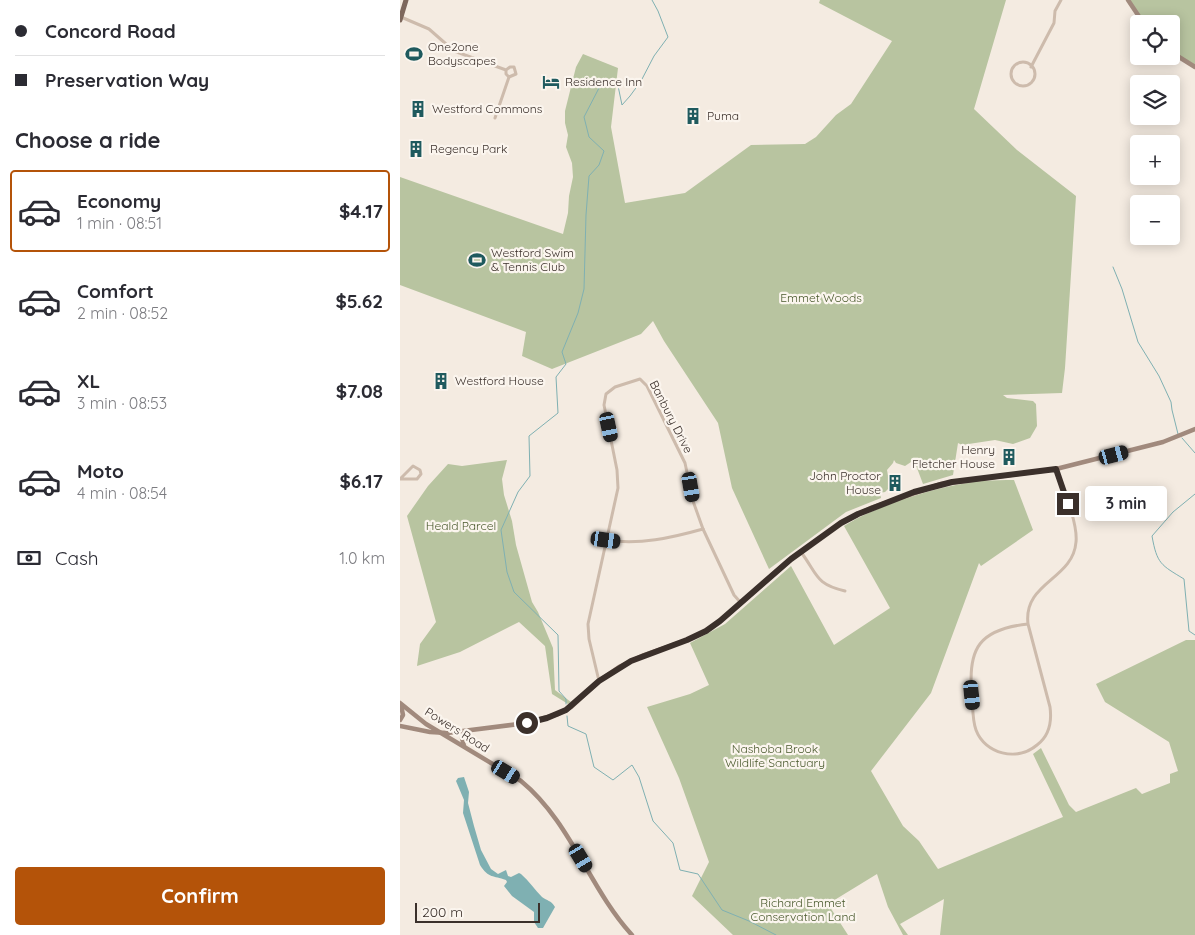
<!DOCTYPE html>
<html lang="en">
<head>
<meta charset="utf-8">
<style>
  body { margin:0; font-family:Quicksand,sans-serif; background:#f2f2f3; color:#2b2b33; height:100vh; display:flex; flex-direction:column; font-size:19px; white-space:nowrap }
  * { box-sizing:border-box; margin:0 }
  p { font-size:16px; color:#7c7c81 }
  .icon { flex:none; width:28px; height:28px; fill:none; stroke:currentColor; stroke-width:2; stroke-linecap:round; stroke-linejoin:round }
  .map { position:relative; flex:1; overflow:hidden }
  .side { display:flex; flex-direction:column; background:#fff; width:400px }
  .side>* { flex:none }
  .top-card { display:grid; align-content:center; height:110px; padding:0 15px; background:#fff }
  .controls { position:absolute; left:730px; top:15px; display:grid; gap:10px }
  .controls a { display:grid; place-items:center; width:50px; height:50px; border-radius:5px; background:#fff; box-shadow:0 2px 12px #0003; font-size:25px }
  .scale { position:absolute; left:15px; bottom:12px; width:125px; box-sizing:border-box; padding-left:5px; border:2px solid #3b302b; border-top:0; font-size:14px; line-height:18px; white-space:nowrap; color:#3b302b; -webkit-text-stroke:4px #fbf5ee; paint-order:stroke }
  .end { position:absolute; width:22px; height:22px; margin:-11px; border:6px solid #3b302b; background:#fff; box-shadow:0 0 0 2px #fff }
  .from { border-radius:50% }
  .bubble { position:absolute; height:35px; border-radius:5px; background:#fff; box-shadow:0 2px 12px #0003; font-size:16px; font-weight:700; line-height:35px; text-align:center }
  .car { position:absolute; width:15px; height:30px; margin:-15px -8px; border-radius:6px; box-shadow:0 0 4px 1px #0007; background:linear-gradient(#222 24%,#8ab4d8 0 40%,#222 0 76%,#8ab4d8 0 86%,#222 0) }
  .top-card b { display:flex; align-items:center; gap:18px; height:48px; font-size:19px }
  .top-card b+b { border-top:1px solid #e1e1e2 }
  .top-card i { width:12px; height:12px; background:#2b2b33 }
  ul { padding:0; list-style:none }
  li { display:flex; align-items:center; gap:15px; height:82px; margin:0 10px 8px; padding:0 5px; border:2px solid transparent; border-radius:5px }
  li div { flex:1 }
  li b { display:block; font-size:19px }
  li em { font-style:normal; font-weight:700 }
  li.selected { border-color:#b45309 }
  li>.icon { width:45px; height:45px; stroke-width:1.5 }
  h2 { padding:0 15px; font-size:22px; line-height:60px }
  .pay { display:flex; align-items:center; gap:12px; height:55px; padding:0 15px; font-size:19px }
  .pay p { margin-inline-start:auto }
  .cta { display:flex; gap:10px; margin-top:auto; padding:10px 15px }
  .cta a { flex:1; height:58px; border-radius:5px; background:#b45309; color:#fff; font-size:20px; font-weight:700; line-height:58px; text-align:center }
  main { display:flex; flex:1; min-height:0 }
  .map>svg:first-child { display:block }
</style>
</head>
<body>
<main>
<section class="side">
<div class="top-card">
<b><i class="from"></i>Concord Road</b>
<b><i></i>Preservation Way</b>
</div>
<h2>Choose a ride</h2>
<ul>
<li class="selected"><svg class="icon" aria-label="car" viewBox="0 0 24 24"><path d="M5 17H2v-5l4-1 3-4h7l3 4 3 1v5h-3M9 17h6M6 11h13"/><circle cx="7" cy="17" r="2"/><circle cx="17" cy="17" r="2"/></svg><div><b>Economy</b><p>1 min · 08:51</p></div><em>$4.17</em></li>
<li><svg class="icon" aria-label="car" viewBox="0 0 24 24"><path d="M5 17H2v-5l4-1 3-4h7l3 4 3 1v5h-3M9 17h6M6 11h13"/><circle cx="7" cy="17" r="2"/><circle cx="17" cy="17" r="2"/></svg><div><b>Comfort</b><p>2 min · 08:52</p></div><em>$5.62</em></li>
<li><svg class="icon" aria-label="car" viewBox="0 0 24 24"><path d="M5 17H2v-5l4-1 3-4h7l3 4 3 1v5h-3M9 17h6M6 11h13"/><circle cx="7" cy="17" r="2"/><circle cx="17" cy="17" r="2"/></svg><div><b>XL</b><p>3 min · 08:53</p></div><em>$7.08</em></li>
<li><svg class="icon" aria-label="car" viewBox="0 0 24 24"><path d="M5 17H2v-5l4-1 3-4h7l3 4 3 1v5h-3M9 17h6M6 11h13"/><circle cx="7" cy="17" r="2"/><circle cx="17" cy="17" r="2"/></svg><div><b>Moto</b><p>4 min · 08:54</p></div><em>$6.17</em></li>
</ul>
<div class="pay"><svg class="icon" aria-label="cash" viewBox="0 0 24 24"><path d="M3 7h18v10H3z"/><circle cx="12" cy="12" r="2"/></svg>Cash<p>1.0 km</p></div>
<div class="cta"><a>Confirm</a></div>
</section>
<div class="map">
<svg width="795" height="935" viewBox="0 0 795 935">
  <rect width="100%" height="100%" fill="#f4ebe1"/>
  <g fill="#b8c4a0">
    <path d="M 420,0 L 606,0 L 574,109 L 617,150 L 676,196 L 665,368 L 662,393 L 603,395 L 607,398 L 633,401 L 636,404 L 637,426 L 630,438 L 613,444 L 595,440 L 562,445 L 558,443 L 553,475 L 523,484 L 514,460 L 505,466 L 496,463 L 494,460 L 493,463 L 487,470 L 490,487 L 485,492 L 480,493 L 481,498 L 446,512 L 369,569 L 332,488 L 318,423 L 264,341 L 253,321 L 241,334 L 152,369 L 122,356 L 126,332 L 0,285 L 0,177 L 163,234 L 168,213 L 169,196 L 173,177 L 172,163 L 166,147 L 168,135 L 165,123 L 165,111 L 176,67 L 183,54 L 218,68 L 211,127 L 225,203 L 285,193 L 351,145 L 405,144 L 416,137 L 436,115 L 451,104 L 492,41 L 419,3 Z"/>
    <path d="M 728,0 L 795,0 L 795,66 L 771,52 L 771,24 L 744,24 Z"/>
    <path d="M 107,460 L 102,479 L 104,495 L 112,521 L 116,545 L 132,602 L 138,612 L 153,648 L 155,690 L 171,702 L 168,704 L 152,694 L 145,646 L 119,622 L 60,652 L 17,666 L 20,644 L 36,622 L 7,516 L 28,486 L 48,464 L 62,466 Z"/>
    <path d="M 614,480 L 633,530 L 581,566 L 579,563 L 531,693 L 471,771 L 503,826 L 519,841 L 538,869 L 663,817 L 633,754 L 641,748 L 669,805 L 676,812 L 736,788 L 742,794 L 770,783 L 770,774 L 778,771 L 769,742 L 705,702 L 696,684 L 786,640 L 795,640 L 795,935 L 540,935 L 544,899 L 500,924 L 508,935 L 503,935 L 488,907 L 477,874 L 428,904 L 448,935 L 333,935 L 292,896 L 309,862 L 279,778 L 247,707 L 290,694 L 309,685 L 290,643 L 325,624 L 391,566 L 434,645 L 490,608 L 444,526 C 477,505 544,484 583,481 C 593,480 604,480 614,480 Z"/>
  </g>
  <path fill="#7fb0b2" d="M 64,777 L 69,792 L 68,803 L 74,826 L 81,850 L 91,869 L 98,874 L 106,870 L 108,876 L 111,877 L 119,873 L 121,874 C 129,881 135,890 142,897 C 147,901 151,900 155,907 L 143,928 L 138,928 L 134,922 L 134,912 L 112,896 L 104,886 L 107,882 L 106,880 C 93,875 89,879 80,865 L 63,813 L 64,800 L 56,781 L 58,778 Z"/>
  <g fill="none" stroke-linecap="round" stroke-linejoin="round">
    <g stroke="#7fb0b2" stroke-width="1">
      <path d="M 713,267 L 722,289 L 738,342 L 759,376 L 771,402 L 772,410 L 778,434"/>
      <path d="M 782,438 L 795,453"/>
      <path d="M 795,494 L 773,512 L 752,536 C 757,564 761,565 784,579 L 789,631 L 795,635"/>
      <path d="M 166,704 L 166,699 L 159,691 L 158,635 L 114,592 L 107,572 L 101,530 L 118,492 L 130,476 L 129,436 L 158,413 L 156,377 L 166,364 L 162,352 L 178,313 L 184,289 L 186,215 L 189,176 L 199,165 L 204,151 L 189,137 L 184,117 L 199,88 L 217,81 L 222,105 L 230,96 L 241,81 L 254,56 L 268,37 L 258,11 L 252,0"/>
      <path d="M 167,716 L 168,726 L 186,734 L 194,767 L 213,780 L 232,765 L 239,777 L 253,821 L 273,843 L 280,870 L 298,874 L 322,910 L 349,921 L 376,935"/>
    </g>
    <g stroke="#cdbbac" stroke-width="3">
      <path d="M 1,17 L 29,29 L 54,51 L 106,70 L 110,67 L 114,67 L 116,74 L 109,77 L 106,74 L 106,70"/>
      <circle cx="623" cy="74" r="12"/>
      <path d="M 631,67 L 654,23 L 655,11 L 661,0"/>
      <path d="M 95,118 L 109,77"/>
      <path d="M 0,479 L 13,466 L 20,470 L 21,474 L 17,479 L 0,479"/>
      <path d="M 206,540 C 240,545 271,538 303,529"/>
      <path d="M 401,552 C 418,575 415,584 445,591"/>
      <path d="M 628,624 C 580,629 567,648 572,695 C 573,706 572,719 576,730 C 585,754 617,762 637,745 C 649,736 652,722 650,707 L 628,624 C 623,582 673,580 676,542 C 678,523 663,488 656,469"/>
      <path d="M 199,681 L 189,639 L 188,624 L 218,488 L 217,470 L 204,405 L 206,394 L 215,387 L 240,379 L 247,386 L 285,463 L 293,501 L 303,529 L 334,595 L 341,603"/>
    </g>
    <g stroke="#a18a7d" stroke-width="4.5">
      <path d="M 728,0 L 744,24"/>
      <path d="M 771,52 L 795,67"/>
      <path d="M 0,703 L 26,724 L 121,781 C 171,822 189,888 232,935"/>
      <path d="M 0,720 L 3,715 L 1,705"/>
      <path d="M 0,726 L 30,732 L 47,733 L 127,723 L 158,714 L 171,707 L 199,681 L 219,667 L 244,655 L 287,640 L 306,631 L 320,621 L 391,559 L 441,523 L 471,508 L 541,484 L 656,469 L 763,442 L 795,429"/>
      <path d="M 64,746 L 62,738 L 67,731"/>
    </g>
    <path stroke="#7d675c" stroke-width="5" d="M 0,20 L 6,0"/>
  </g>
  <g fill="none" stroke-linecap="round" stroke-linejoin="round">
    <path stroke="#3b302b" stroke-width="6" d="M 127,723 L 147,718 L 166,710 L 199,681 L 231,661 L 287,640 L 306,631 L 320,621 L 391,559 L 441,523 L 458,514 L 514,492 L 552,482 L 656,469 L 668,504"/>
  </g>
  <defs>
    <g id="stadium-bare" transform="scale(1.35)"><path d="M0-5a6.5 5 0 1 0 0 10a6.5 5 0 1 0 0-10ZM-3.5-1.8h7v3.6h-7Z" fill="#1f5a5e" stroke="#fbf5ee" stroke-width="2.5" paint-order="stroke"/></g>
    <g id="hotel-bare" transform="scale(1.35)"><path d="M-6-4.5h1.5V1H6V5H4.5V3h-9V5H-6ZM-4 0a1.8 1.8 0 1 1 3.6 0ZM.5 0V-2.5h3Q6-2.5 6 0Z" fill="#1f5a5e" stroke="#fbf5ee" stroke-width="2.5" paint-order="stroke"/></g>
    <g id="building-bare" transform="scale(1.35)"><path d="M-4-6H4V6H1V3H-1V6H-4ZM-2.5-4.3h1.7v1.8h-1.7ZM.8-4.3h1.7v1.8H.8ZM-2.5-1h1.7V.8h-1.7ZM.8-1h1.7V.8H.8Z" fill="#1f5a5e" stroke="#fbf5ee" stroke-width="2.5" paint-order="stroke"/></g>
  </defs>
  <g fill-rule="evenodd">
    <use href="#stadium-bare" x="14" y="54"/>
    <use href="#hotel-bare" x="151" y="82"/>
    <use href="#building-bare" x="18" y="109"/>
    <use href="#building-bare" x="293" y="116"/>
    <use href="#building-bare" x="16" y="149"/>
    <use href="#stadium-bare" x="77" y="260"/>
    <use href="#building-bare" x="41" y="381"/>
    <use href="#building-bare" x="609" y="457"/>
    <use href="#building-bare" x="495" y="483"/>
  </g>
  <g text-anchor="middle" stroke-width="4.5" stroke-linejoin="round" paint-order="stroke">
    <g font-size="12" fill="#3b302b" stroke="#fbf5ee" text-anchor="start">
      <text x="28" y="51">One2one<tspan x="28" dy="14">Bodyscapes</tspan></text>
      <text x="165" y="86">Residence Inn</text>
      <text x="32" y="113">Westford Commons</text>
      <text x="307" y="120">Puma</text>
      <text x="30" y="153">Regency Park</text>
      <text x="91" y="257">Westford Swim<tspan x="91" dy="14">&amp; Tennis Club</tspan></text>
      <text x="55" y="385">Westford House</text>
      <text x="595" y="454" text-anchor="end">Henry<tspan x="595" dy="14">Fletcher House</tspan></text>
      <text x="481" y="480" text-anchor="end">John Proctor<tspan x="481" dy="14">House</tspan></text>
    </g>
    <g font-size="12" fill="#4a5a2e" stroke="#fbf5ee">
      <text x="421" y="302">Emmet Woods</text>
      <text x="61" y="530">Heald Parcel</text>
      <text x="375" y="753">Nashoba Brook<tspan x="375" dy="14">Wildlife Sanctuary</tspan></text>
      <text x="403" y="907">Richard Emmet<tspan x="403" dy="14">Conservation Land</tspan></text>
    </g>
    <g font-size="12" fill="#3b302b" stroke="#fbf5ee">
      <text transform="translate(271 417) rotate(63)" y="4">Banbury Drive</text>
      <text transform="translate(57 730) rotate(32)" y="4">Powers Road</text>
    </g>
  </g>
</svg>
<div class="controls">
<a><svg class="icon" aria-label="locate" viewBox="0 0 24 24"><circle cx="12" cy="12" r="6"/><path d="M12 2v4M12 18v4M2 12h4M18 12h4"/></svg></a>
<a><svg class="icon" aria-label="layers" viewBox="0 0 24 24"><path d="M12 4l9 5-9 5-9-5zM3 14l9 5 9-5"/></svg></a>
<a>+</a>
<a>−</a>
</div>
<div class="scale">200 m</div>
<i class="end from" style="left:127px;top:723px"></i>
<i class="end" style="left:668px;top:504px"></i>
<div class="bubble" style="left:685px;top:486px;width:82px">3 min</div>
<i class="car" style="left:209px;top:427px;rotate:168deg"></i>
<i class="car" style="left:714px;top:455px;rotate:75deg"></i>
<i class="car" style="left:291px;top:487px;rotate:170deg"></i>
<i class="car" style="left:206px;top:540px;rotate:98deg"></i>
<i class="car" style="left:572px;top:695px;rotate:174deg"></i>
<i class="car" style="left:106px;top:772px;rotate:121deg"></i>
<i class="car" style="left:181px;top:858px;rotate:149deg"></i>
</div>
</main>
</body>
</html>
